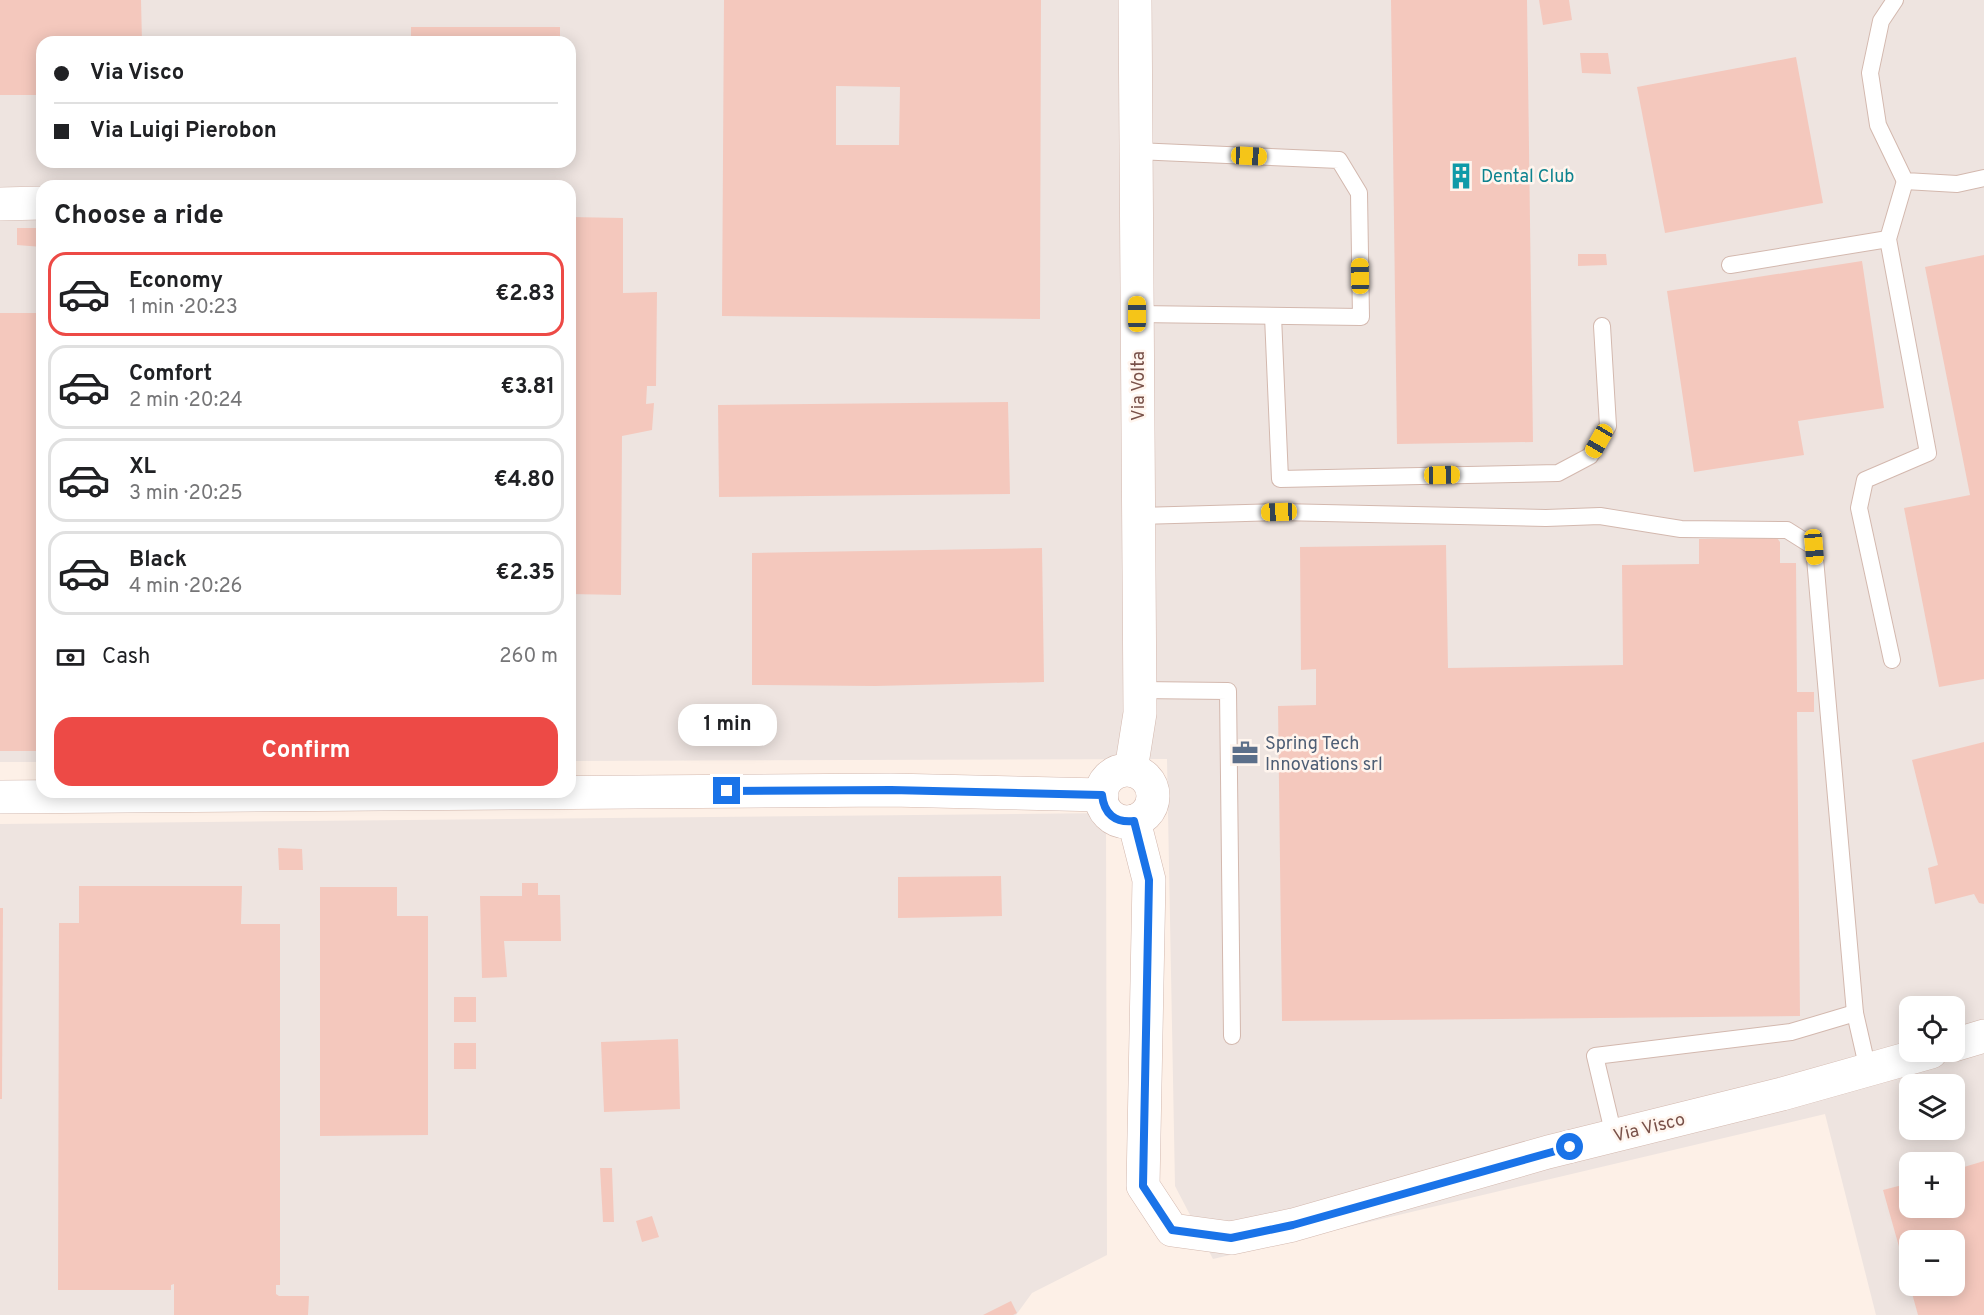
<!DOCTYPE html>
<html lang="en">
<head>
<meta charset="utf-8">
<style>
  body { margin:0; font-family:Overpass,sans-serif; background:#f6f6f6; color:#202124; height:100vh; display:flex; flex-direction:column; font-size:22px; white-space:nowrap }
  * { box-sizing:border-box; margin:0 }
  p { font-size:20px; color:#757577 }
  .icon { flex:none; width:33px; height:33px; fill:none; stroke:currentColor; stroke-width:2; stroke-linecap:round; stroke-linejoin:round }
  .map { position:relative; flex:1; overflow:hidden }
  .panel { position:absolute; left:36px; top:180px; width:540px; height:618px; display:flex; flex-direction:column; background:#fff; border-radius:18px; box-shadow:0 3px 15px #0003 }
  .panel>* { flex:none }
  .banner { position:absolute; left:36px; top:36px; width:540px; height:132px; border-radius:18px; box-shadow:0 3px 15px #0003; display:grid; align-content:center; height:132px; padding:0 18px; background:#fff }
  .controls { position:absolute; left:1899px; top:996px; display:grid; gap:12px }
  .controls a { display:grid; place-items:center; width:66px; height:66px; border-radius:12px; background:#fff; box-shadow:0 3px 15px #0003; font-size:30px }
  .end { position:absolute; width:27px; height:27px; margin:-14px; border:8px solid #1a73e8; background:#fff; box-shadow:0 0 0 3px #fff }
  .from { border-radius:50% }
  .bubble { position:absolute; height:42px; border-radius:18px; background:#fff; box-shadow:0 3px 15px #0003; font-size:20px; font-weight:700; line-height:42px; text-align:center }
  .car { position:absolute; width:18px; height:36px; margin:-18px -9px; border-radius:8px; box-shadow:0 0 4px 2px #0007; background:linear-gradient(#f5c518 24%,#345 0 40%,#f5c518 0 76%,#345 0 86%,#f5c518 0) }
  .banner b { display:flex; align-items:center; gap:21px; height:57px; font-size:22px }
  .banner b+b { border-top:2px solid #e0e0e0 }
  .banner i { width:15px; height:15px; background:#202124 }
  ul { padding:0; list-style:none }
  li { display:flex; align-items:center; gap:18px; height:84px; margin:0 12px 9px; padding:0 6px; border:3px solid #e0e0e0; border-radius:18px }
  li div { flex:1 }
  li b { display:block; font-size:22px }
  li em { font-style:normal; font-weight:700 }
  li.current { border-color:#ed4a46 }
  li>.icon { width:54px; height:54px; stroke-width:1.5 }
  h2 { padding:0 18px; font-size:27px; line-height:72px }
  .pay { display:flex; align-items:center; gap:15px; height:66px; padding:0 18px; font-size:22px }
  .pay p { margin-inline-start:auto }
  .cta { display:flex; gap:12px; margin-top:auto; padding:12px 18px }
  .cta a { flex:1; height:69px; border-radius:18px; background:#ed4a46; color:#fff; font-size:24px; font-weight:700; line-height:69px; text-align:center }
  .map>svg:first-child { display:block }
</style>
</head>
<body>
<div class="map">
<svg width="1984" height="1315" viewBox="0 0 1984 1315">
  <rect width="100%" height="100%" fill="#fdf0e7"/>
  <g fill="#eee4e0" fill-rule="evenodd">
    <path d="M 0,0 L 1984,0 L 1984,1315 L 1876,1315 L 1825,1114 L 1213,1259 L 1175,1186 L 1167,759 L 570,761 L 570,186 L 42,186 L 42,762 L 0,762 ZM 42,42 L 570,42 L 570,162 L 42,162 ZM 1910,1006 L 1954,1006 L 1954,1052 L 1910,1052 ZM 1910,1084 L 1954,1084 L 1954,1130 L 1910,1130 ZM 1910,1162 L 1954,1162 L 1954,1208 L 1910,1208 ZM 1910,1240 L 1954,1240 L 1954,1286 L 1910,1286 Z"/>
    <path d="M 1106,813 L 1107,1255 L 1032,1293 L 1016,1315 L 0,1315 L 0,824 Z"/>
  </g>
  <g fill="#f4c8bd" fill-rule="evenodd">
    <path d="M 0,0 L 141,0 L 142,42 L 42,42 L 42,95 L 0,95 Z"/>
    <path d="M 724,0 L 1041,0 L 1040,319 L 722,316 ZM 836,86 L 900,87 L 899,145 L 836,145 Z"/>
    <path d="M 1391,0 L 1527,0 L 1533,442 L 1397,444 Z"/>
    <path d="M 1539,0 L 1569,0 L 1572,20 L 1543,25 Z"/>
    <rect x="411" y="27" width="149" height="15"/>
    <path d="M 1580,53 L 1608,53 L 1611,74 L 1582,73 Z"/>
    <path d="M 1796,57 L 1823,203 L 1665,233 L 1637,87 Z"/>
    <path d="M 570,217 L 623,218 L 623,293 L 657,292 L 656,386 L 647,386 L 646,404 L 654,403 L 652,430 L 622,436 L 621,595 L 570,594 Z"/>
    <path d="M 17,228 L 42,228 L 42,247 L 17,245 Z"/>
    <path d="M 1578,254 L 1606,254 L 1607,265 L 1578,266 Z"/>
    <path d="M 1984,255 L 1984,679 L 1939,687 L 1904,508 L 1970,495 L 1925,267 Z"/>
    <path d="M 1862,261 L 1884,408 L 1798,421 L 1804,455 L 1694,472 L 1667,291 Z"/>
    <rect x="0" y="313" width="42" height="438"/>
    <path d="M 1008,402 L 1010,494 L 719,497 L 718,405 Z"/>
    <path d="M 1777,538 L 1780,542 L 1780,563 L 1796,563 L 1797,692 L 1814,692 L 1814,712 L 1797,712 L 1800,1016 L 1282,1021 L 1278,706 L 1316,705 L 1316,669 L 1301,670 L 1300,547 L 1446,545 L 1448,668 L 1623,665 L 1622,565 L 1699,564 L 1699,539 Z"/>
    <path d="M 1042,548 L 1044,682 L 875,686 L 752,685 L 752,553 Z"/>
    <path d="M 1984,742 L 1984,904 L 1979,903 L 1974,894 L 1935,904 L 1928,868 L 1938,865 L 1912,760 Z"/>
    <path d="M 278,848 L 302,849 L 303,870 L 279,870 Z"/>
    <path d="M 1001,876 L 1002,916 L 898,918 L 898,877 Z"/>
    <path d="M 522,883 L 538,883 L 538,895 L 560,895 L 561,941 L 504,941 L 507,977 L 482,978 L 480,896 L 522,896 Z"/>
    <path d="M 79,886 L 242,886 L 241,924 L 280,924 L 280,1285 L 276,1285 L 276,1294 L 279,1296 L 309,1296 L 308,1315 L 174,1315 L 174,1284 L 171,1285 L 171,1290 L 58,1290 L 59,923 L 79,923 Z"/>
    <path d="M 320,887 L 397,887 L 397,916 L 428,916 L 428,1135 L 320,1136 Z"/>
    <path d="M 0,908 L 3,908 L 2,1099 L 0,1099 Z"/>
    <rect x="454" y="997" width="22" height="25"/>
    <path d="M 678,1039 L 680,1109 L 604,1112 L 601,1042 Z"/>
    <rect x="454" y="1043" width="22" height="26"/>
    <path d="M 1984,1161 L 1984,1315 L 1918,1315 L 1910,1286 L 1954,1286 L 1954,1240 L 1910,1240 L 1909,1282 L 1883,1190 L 1910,1183 L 1910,1208 L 1954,1208 L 1954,1170 Z"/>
    <path d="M 600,1168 L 612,1168 L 614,1222 L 603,1222 Z"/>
    <path d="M 652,1216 L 659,1237 L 642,1242 L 636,1221 Z"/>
    <path d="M 1011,1301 L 1017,1313 L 1013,1315 L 983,1315 Z"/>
  </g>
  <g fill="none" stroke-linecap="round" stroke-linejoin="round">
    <g stroke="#d3b8ae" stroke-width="18">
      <g id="service">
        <path d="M 1895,0 L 1881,21 L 1870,73 L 1878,125 L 1905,181 L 1957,184 L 1984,178"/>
        <path d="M 1136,151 L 1339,160 L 1359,193 L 1361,317 L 1137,314"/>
        <path d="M 1730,265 L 1888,239"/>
        <path d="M 1273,316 L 1280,479 L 1558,473 L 1590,456 L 1608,426 L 1602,326"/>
        <path d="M 1139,516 L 1279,512 L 1546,518 L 1600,516 L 1681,529 L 1787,530 L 1814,547 L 1855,1013 L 1868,1070"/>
        <path d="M 1892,660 L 1859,508 L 1865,480 L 1928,453 L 1888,239 L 1905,181"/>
        <path d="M 1140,690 L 1228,691 L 1232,1036"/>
        <path d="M 1614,1136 L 1595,1056 L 1791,1032 L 1855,1013"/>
      </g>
    </g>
    <g stroke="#d3b8ae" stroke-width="34">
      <g id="minor">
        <path d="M 0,204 L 42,203"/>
        <path d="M 1131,770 L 1140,713 L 1135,0"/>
        <circle cx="1127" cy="796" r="26"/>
        <path d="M 0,797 L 891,790 L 1102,795"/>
        <path d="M 1134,821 L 1149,880 L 1143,1186 L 1172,1230 L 1231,1238 L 1293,1225 L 1548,1152 L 1782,1094 L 1931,1052"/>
        <path d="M 1954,1045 L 1984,1036"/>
      </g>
    </g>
    <use href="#service" stroke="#fff" stroke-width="16"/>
    <use href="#minor" stroke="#fff" stroke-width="33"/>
  </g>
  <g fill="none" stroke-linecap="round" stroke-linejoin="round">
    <path stroke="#1a73e8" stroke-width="8" d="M 727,791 L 891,790 L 1102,795 C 1104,814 1115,823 1134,821 L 1149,880 L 1143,1186 L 1172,1230 L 1231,1238 L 1293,1225 L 1570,1147"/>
  </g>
  <defs>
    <g id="building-bare" transform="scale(2.07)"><path d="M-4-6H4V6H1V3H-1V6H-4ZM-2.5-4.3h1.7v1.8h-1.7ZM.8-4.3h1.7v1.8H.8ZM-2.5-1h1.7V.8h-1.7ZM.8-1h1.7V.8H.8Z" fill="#0f9aa8" stroke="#fff5ee" stroke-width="2.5" paint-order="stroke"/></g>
    <g id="office-bare" transform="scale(2.07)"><path d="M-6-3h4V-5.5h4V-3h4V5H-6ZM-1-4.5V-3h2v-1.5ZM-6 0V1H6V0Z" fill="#5c6f8a" stroke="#fff5ee" stroke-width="2.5" paint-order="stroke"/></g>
  </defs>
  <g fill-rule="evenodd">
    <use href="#building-bare" x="1461" y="176"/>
    <use href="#office-bare" x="1245" y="753"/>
  </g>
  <g text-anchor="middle" stroke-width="5" stroke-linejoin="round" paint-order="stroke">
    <g font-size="18" fill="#0d838f" stroke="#fff5ee" text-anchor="start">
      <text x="1481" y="182">Dental Club</text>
    </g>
    <g font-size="18" fill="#795149" stroke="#fff5ee">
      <text transform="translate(1138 386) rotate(-90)" y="6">Via Volta</text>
      <text transform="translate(1649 1127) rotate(-14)" y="6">Via Visco</text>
    </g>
    <g font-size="18" fill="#4e5e75" stroke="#fff5ee" text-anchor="start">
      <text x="1265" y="749">Spring Tech<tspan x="1265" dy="21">Innovations srl</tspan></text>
    </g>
  </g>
</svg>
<div class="controls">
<a><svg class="icon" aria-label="locate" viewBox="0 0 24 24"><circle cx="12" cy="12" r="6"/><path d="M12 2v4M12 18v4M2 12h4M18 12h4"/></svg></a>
<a><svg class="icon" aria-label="layers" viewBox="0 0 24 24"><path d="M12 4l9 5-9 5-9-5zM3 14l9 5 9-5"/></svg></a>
<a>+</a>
<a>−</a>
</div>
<i class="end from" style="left:1570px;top:1147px"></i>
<i class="end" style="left:727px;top:791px"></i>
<div class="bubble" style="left:678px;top:704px;width:99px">1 min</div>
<i class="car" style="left:1249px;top:156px;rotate:93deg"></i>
<i class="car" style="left:1360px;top:276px;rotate:359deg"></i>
<i class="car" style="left:1137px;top:314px;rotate:0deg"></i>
<i class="car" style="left:1599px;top:441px;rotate:210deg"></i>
<i class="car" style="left:1442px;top:475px;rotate:89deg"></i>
<i class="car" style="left:1279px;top:512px;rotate:268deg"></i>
<i class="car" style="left:1814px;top:547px;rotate:175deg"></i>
<div class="banner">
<b><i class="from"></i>Via Visco</b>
<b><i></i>Via Luigi Pierobon</b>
</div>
<section class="panel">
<h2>Choose a ride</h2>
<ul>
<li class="current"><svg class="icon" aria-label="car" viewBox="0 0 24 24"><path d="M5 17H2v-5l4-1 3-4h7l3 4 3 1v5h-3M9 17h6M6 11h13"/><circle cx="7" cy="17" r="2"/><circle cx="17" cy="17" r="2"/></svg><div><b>Economy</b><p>1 min · 20:23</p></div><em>€2.83</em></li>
<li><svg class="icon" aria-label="car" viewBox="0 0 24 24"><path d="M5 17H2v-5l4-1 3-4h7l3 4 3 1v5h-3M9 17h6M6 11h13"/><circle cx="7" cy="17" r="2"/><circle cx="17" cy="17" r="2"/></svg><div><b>Comfort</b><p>2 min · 20:24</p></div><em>€3.81</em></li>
<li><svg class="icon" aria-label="car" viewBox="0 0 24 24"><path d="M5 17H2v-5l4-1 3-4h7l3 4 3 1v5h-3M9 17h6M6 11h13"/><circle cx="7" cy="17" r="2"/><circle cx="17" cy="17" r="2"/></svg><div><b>XL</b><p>3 min · 20:25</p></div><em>€4.80</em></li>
<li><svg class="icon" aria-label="car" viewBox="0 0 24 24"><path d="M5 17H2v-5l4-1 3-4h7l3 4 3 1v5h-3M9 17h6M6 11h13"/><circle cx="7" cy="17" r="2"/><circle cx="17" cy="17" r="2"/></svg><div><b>Black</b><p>4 min · 20:26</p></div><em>€2.35</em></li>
</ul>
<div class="pay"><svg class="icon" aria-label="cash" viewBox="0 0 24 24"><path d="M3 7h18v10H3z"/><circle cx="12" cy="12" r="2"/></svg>Cash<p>260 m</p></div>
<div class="cta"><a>Confirm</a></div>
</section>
</div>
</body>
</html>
